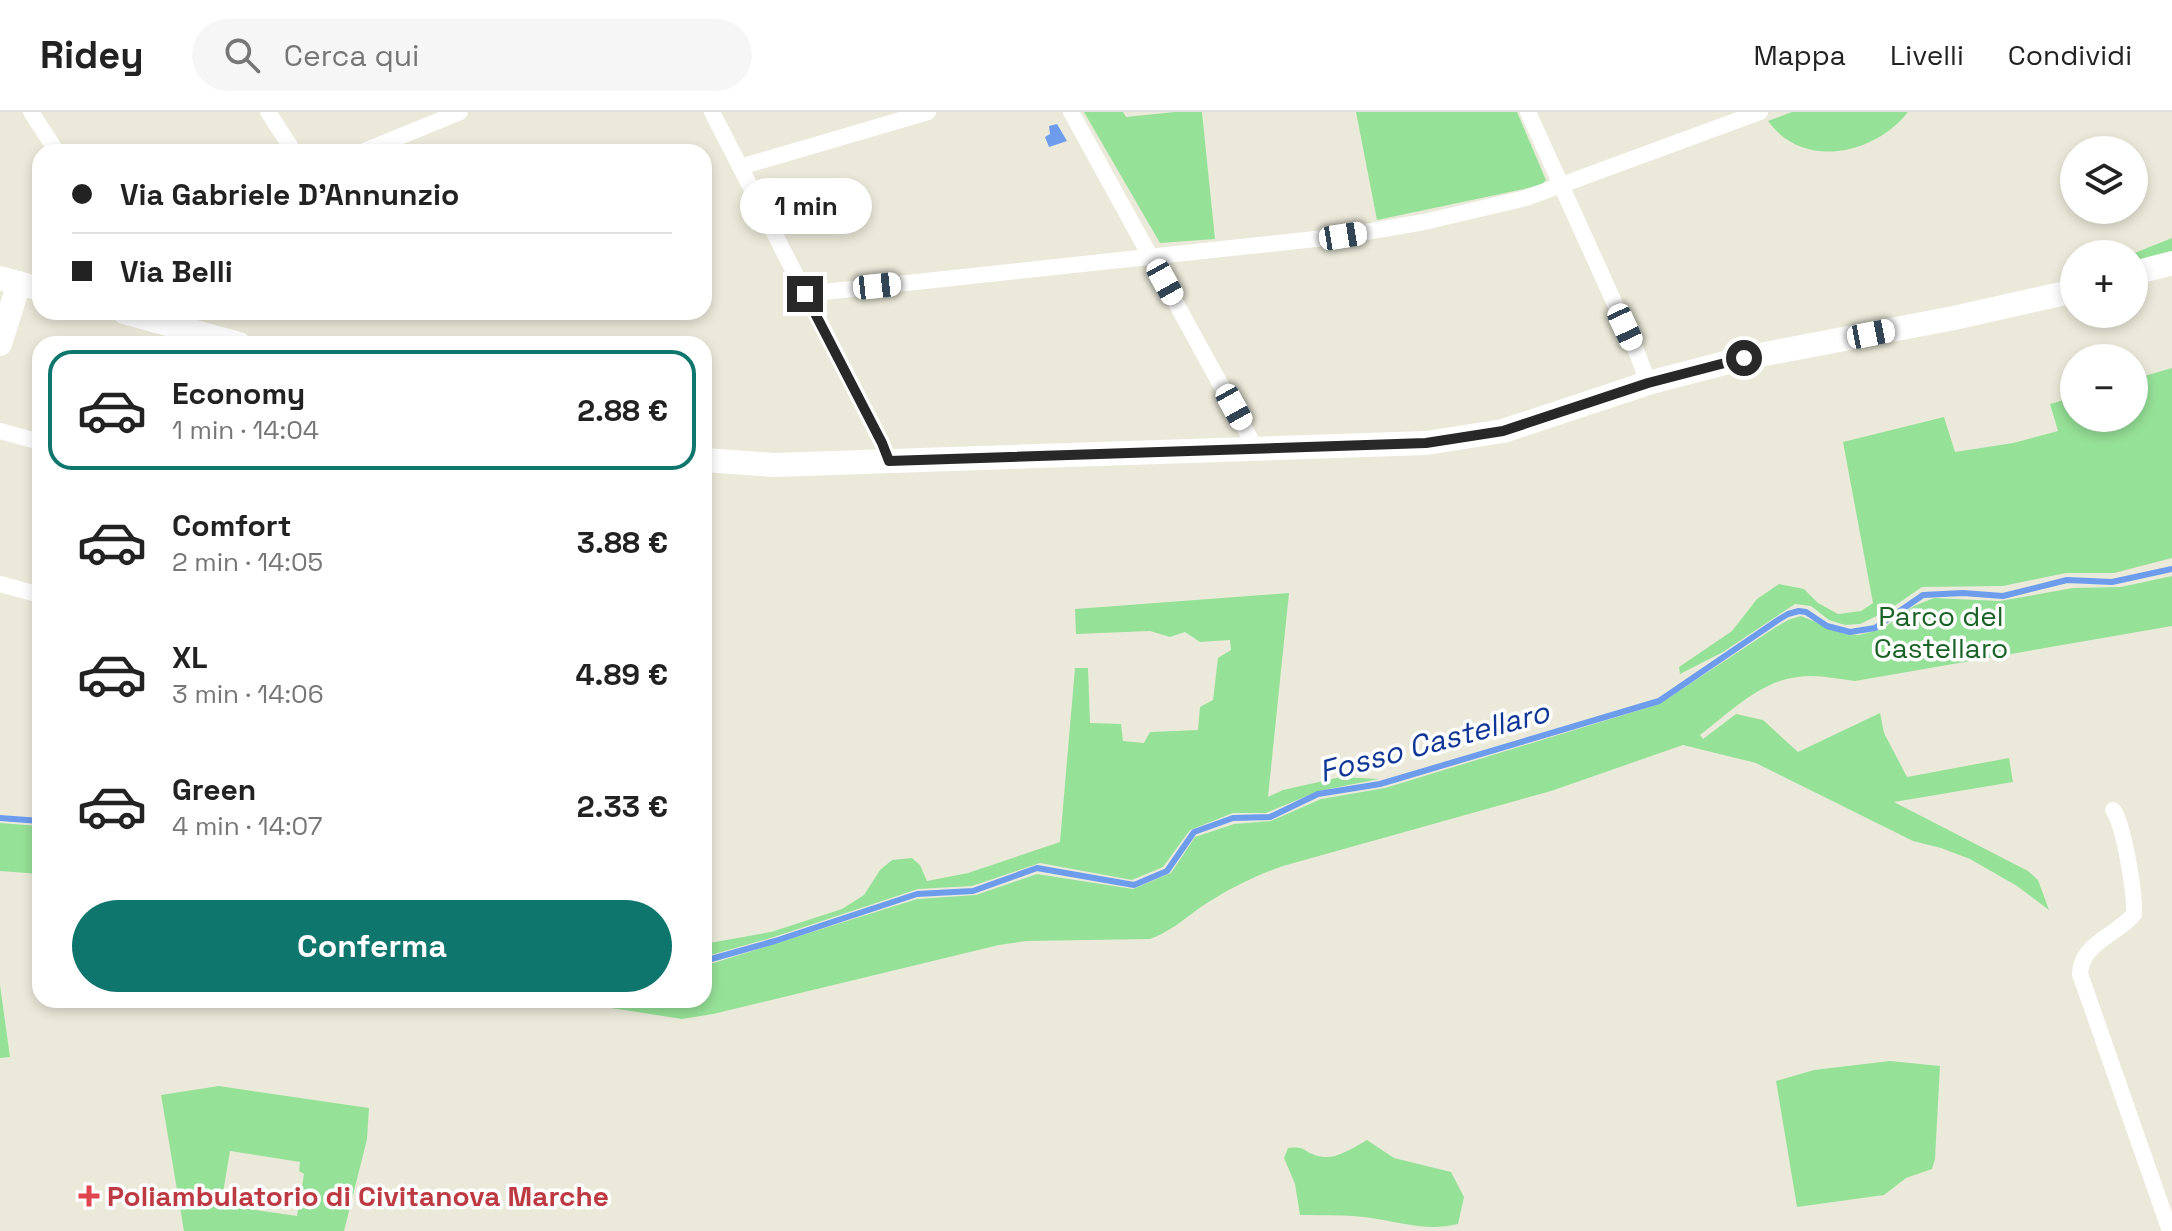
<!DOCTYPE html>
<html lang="it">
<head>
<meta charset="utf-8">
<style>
  body { margin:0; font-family:"Space Grotesk",sans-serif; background:#f6f6f6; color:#222; height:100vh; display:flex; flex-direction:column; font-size:30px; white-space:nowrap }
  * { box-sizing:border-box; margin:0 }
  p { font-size:26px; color:#767676 }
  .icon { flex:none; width:44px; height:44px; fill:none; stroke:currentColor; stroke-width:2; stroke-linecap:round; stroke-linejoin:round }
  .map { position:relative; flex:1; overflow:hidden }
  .side { position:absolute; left:32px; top:224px; width:680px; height:672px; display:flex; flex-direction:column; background:#fff; border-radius:24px; box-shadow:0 4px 12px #0003 }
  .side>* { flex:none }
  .hud { position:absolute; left:32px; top:32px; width:680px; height:176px; border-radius:24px; box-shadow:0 4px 12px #0003; display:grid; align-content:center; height:176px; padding:0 40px; background:#fff }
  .tools { position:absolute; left:2060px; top:24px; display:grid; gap:16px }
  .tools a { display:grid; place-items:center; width:88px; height:88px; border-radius:50%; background:#fff; box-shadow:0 4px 12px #0003; font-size:40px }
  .end { position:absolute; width:36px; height:36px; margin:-18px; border:10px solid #282828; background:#fff; box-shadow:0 0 0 4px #fff }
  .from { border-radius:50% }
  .bubble { position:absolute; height:56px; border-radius:28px; background:#fff; box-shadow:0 4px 12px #0003; font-size:26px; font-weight:800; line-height:56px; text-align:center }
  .car { position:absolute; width:24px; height:48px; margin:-24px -12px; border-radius:10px; box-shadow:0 0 6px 2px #0007; background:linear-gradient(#fff 24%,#345 0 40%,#fff 0 76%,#345 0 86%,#fff 0) }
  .hud b { display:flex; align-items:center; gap:28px; height:76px; font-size:30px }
  .hud b+b { border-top:2px solid #e0e0e0 }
  .hud i { width:20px; height:20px; background:#222 }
  ul { padding:14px 0 0; list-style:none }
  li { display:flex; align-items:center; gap:24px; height:120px; margin:0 16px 12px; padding:0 24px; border:4px solid transparent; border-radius:24px }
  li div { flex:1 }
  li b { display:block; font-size:30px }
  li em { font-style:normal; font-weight:800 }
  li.current { border-color:#0f766e }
  li>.icon { width:72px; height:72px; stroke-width:1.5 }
  .action { display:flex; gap:16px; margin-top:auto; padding:16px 40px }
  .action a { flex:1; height:92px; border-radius:48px; background:#0f766e; color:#fff; font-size:32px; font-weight:800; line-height:92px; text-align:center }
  header { display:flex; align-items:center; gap:48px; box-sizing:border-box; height:112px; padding:0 40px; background:#fff; border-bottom:2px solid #e0e0e0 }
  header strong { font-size:38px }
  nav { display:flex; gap:44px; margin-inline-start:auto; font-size:28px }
  .search { width:560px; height:72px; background:#f6f6f6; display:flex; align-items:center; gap:20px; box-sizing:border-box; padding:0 28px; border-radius:44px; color:#767676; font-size:30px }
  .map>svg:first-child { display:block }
</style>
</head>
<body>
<header>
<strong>Ridey</strong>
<div class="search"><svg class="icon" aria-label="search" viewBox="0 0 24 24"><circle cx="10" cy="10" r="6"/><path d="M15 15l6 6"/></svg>Cerca qui</div>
<nav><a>Mappa</a><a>Livelli</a><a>Condividi</a></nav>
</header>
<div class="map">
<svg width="2172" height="1119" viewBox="0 0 2172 1119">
  <rect width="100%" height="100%" fill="#ebeada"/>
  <g fill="#96e198" fill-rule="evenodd">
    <path d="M 1084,0 L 1123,0 L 1126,5 L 1175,0 L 1202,0 L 1215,127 L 1160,131 Z"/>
    <path d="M 1356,0 L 1517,0 L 1546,68 L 1542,72 L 1524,77 L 1377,108 Z"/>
    <path d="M 1792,0 L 1908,0 C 1874,43 1803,58 1768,9 Z"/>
    <path d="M 2172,126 L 2172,140 L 2134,151 L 2134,142 L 2132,142 Z"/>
    <path d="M 2172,256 L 2172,446 L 2114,461 L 2066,461 L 2003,474 L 1922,475 L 1887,499 L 1860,512 L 1845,513 L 1829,508 L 1811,494 L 1795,492 L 1723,540 L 1680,562 L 1679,555 L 1732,519 L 1757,487 L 1779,472 L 1804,477 L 1818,491 L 1838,502 L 1861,499 L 1873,491 L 1843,330 L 1944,305 L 1955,340 L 2013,331 L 2058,319 L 2050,292 L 2074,285 L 2074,306 L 2134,306 L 2134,267 Z"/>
    <path d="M 2172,464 L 2172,514 L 1855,569 C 1837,567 1817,562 1798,565 C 1760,569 1729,601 1700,623 L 1703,627 L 1736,602 L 1763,608 L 1798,640 L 1880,601 L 1884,621 L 1907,665 L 2009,646 L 2013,670 L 1894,690 L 2028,759 L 2038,768 L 2049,798 L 2017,774 L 1970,747 L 1941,736 L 1913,729 L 1756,651 L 1683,633 L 1551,679 L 1283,754 C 1254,764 1224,779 1198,797 C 1182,809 1169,820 1150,827 L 1026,829 L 999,833 L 713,902 L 682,907 L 560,888 L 704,888 L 704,854 L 917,787 L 976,783 L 1037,762 L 1133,777 L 1171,761 L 1195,725 L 1234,712 L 1271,709 L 1321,687 L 1385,676 L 1653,594 L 1664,589 L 1776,515 L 1788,508 L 1801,504 L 1845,522 L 1859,523 L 1882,517 L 1914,494 L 1934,486 L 2000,489 L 2073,476 L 2121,475 Z"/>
    <path d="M 1289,481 L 1268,685 L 1283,678 L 1341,665 L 1379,667 L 1319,679 L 1266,701 L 1233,701 L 1190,718 L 1163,755 L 1132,768 L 1040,751 L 972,774 L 918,777 L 774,825 L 704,845 L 704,832 L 771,820 L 842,797 L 864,783 L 880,758 L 892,748 L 912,746 L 920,753 L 927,769 L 968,761 L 1060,730 L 1075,556 L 1088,556 L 1090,611 L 1121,612 L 1123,629 L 1144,631 L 1150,620 L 1198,618 L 1200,595 L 1213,588 L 1218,546 L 1231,538 L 1230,528 L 1200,530 L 1185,520 L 1170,525 L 1150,519 L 1076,522 L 1075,497 Z"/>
    <path d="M 0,711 L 40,714 L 40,762 L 0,759 Z"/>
    <path d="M 0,873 L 10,945 L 0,946 Z"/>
    <path d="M 1890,949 L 1940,954 L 1935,1047 L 1932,1057 L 1906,1066 L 1884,1083 L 1797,1095 L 1776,969 L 1814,958 Z"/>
    <path d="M 219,974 L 369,996 L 367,1027 L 344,1119 L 184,1119 L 161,983 ZM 230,1039 L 300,1050 L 299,1059 L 304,1062 L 297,1104 L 221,1093 Z"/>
    <path d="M 1367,1028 L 1394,1046 L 1451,1060 L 1464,1085 L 1458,1112 C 1429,1119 1407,1112 1377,1107 C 1353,1102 1325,1104 1300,1103 L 1295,1072 L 1284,1046 L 1288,1036 C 1308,1034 1302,1040 1318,1044 C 1334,1049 1353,1036 1367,1028 Z"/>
  </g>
  <path fill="#6d9cec" d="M 1057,12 L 1067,29 L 1049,35 L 1045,25 L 1050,22 L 1049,14 Z"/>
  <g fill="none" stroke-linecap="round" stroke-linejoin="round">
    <g stroke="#6d9cec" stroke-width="6">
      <path d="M 0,706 L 40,709"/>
      <path d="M 704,849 L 775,829 L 917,782 L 973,779 L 1037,756 L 1134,773 L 1167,759 L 1194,720 L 1233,706 L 1270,705 L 1318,682 L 1380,672 L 1659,589 L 1778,508 L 1788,502 L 1799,499 L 1806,500 L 1827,514 L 1850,520 L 1875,516 L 1923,483 L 1963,481 L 2003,484 L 2067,468 L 2112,470 L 2172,457"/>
    </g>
    <g stroke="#fff" stroke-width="16">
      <path d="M 31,0 L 57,40"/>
      <path d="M 268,0 L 294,40"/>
      <path d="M 712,0 L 882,331 L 889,349"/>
      <path d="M 1071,0 L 1256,337"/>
      <path d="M 1528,0 L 1638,243 L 1648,271"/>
      <path d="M 362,40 L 460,0"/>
      <path d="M 740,55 L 928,0"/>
      <path d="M 805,182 L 1343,124 L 1424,110 L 1526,86 L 1760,0"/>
      <path d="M 0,319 L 40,330"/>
      <path d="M 0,472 L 40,483"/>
      <path d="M 2113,698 C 2124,712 2135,782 2134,802 C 2116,824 2081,831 2080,862 L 2170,1119"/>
    </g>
    <g stroke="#fff" stroke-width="24">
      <path d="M 2134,161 L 2172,151"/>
      <path d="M 0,166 L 40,177"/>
      <path d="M 124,200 L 239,232"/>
      <path d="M 0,232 L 19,171"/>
      <path d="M 704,348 L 774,353 L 1426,331 L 1503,319 L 1648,271 L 1744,246 L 1954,206 L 2074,179"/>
    </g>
  </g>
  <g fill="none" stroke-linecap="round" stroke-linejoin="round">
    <path stroke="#282828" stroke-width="10" d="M 805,182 L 882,331 L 889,349 L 1426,331 L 1503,319 L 1648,271 L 1744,246"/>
  </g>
  <path fill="#e0444e" stroke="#fff" stroke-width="3" d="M85 1072h8v8h8v8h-8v8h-8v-8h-8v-8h8z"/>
  <g text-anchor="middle" stroke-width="7" stroke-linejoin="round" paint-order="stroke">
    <g font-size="28" fill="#1a6326" stroke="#fff">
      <text x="1941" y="514">Parco del<tspan x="1941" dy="32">Castellaro</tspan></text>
    </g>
    <g font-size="28" font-weight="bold" fill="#be3a42" stroke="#fff" text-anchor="start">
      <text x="107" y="1094">Poliambulatorio di Civitanova Marche</text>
    </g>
    <g font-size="30" font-style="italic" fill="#0f3696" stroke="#fff">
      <text transform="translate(1434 630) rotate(-15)" y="10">Fosso Castellaro</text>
    </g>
  </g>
</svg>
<div class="tools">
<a><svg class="icon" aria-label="layers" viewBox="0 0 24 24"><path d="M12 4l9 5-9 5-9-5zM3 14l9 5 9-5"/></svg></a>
<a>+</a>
<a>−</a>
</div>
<i class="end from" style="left:1744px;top:246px"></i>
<i class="end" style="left:805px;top:182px"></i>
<div class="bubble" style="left:740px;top:66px;width:132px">1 min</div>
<i class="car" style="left:1343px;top:124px;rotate:81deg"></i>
<i class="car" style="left:1165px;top:170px;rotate:151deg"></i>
<i class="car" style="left:877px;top:174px;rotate:84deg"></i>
<i class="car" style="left:1625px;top:215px;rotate:155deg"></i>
<i class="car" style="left:1871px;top:222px;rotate:79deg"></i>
<i class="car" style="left:1234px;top:295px;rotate:151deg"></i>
<div class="hud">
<b><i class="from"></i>Via Gabriele D'Annunzio</b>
<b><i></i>Via Belli</b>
</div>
<section class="side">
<ul>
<li class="current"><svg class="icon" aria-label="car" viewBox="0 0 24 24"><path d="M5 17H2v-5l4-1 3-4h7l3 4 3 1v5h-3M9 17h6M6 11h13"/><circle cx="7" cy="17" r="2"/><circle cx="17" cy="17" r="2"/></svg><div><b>Economy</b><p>1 min · 14:04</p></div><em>2.88 €</em></li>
<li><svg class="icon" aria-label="car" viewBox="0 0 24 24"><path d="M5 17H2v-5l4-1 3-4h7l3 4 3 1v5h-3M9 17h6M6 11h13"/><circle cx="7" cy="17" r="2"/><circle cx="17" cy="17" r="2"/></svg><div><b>Comfort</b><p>2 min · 14:05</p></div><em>3.88 €</em></li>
<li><svg class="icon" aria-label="car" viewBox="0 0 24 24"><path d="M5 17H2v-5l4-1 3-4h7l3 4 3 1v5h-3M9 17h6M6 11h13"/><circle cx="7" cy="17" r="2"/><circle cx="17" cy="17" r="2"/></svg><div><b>XL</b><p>3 min · 14:06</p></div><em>4.89 €</em></li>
<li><svg class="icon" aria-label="car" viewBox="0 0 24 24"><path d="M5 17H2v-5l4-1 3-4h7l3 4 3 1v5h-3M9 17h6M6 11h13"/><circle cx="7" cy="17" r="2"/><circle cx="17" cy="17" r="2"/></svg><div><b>Green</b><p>4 min · 14:07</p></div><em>2.33 €</em></li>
</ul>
<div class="action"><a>Conferma</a></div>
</section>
</div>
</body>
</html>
